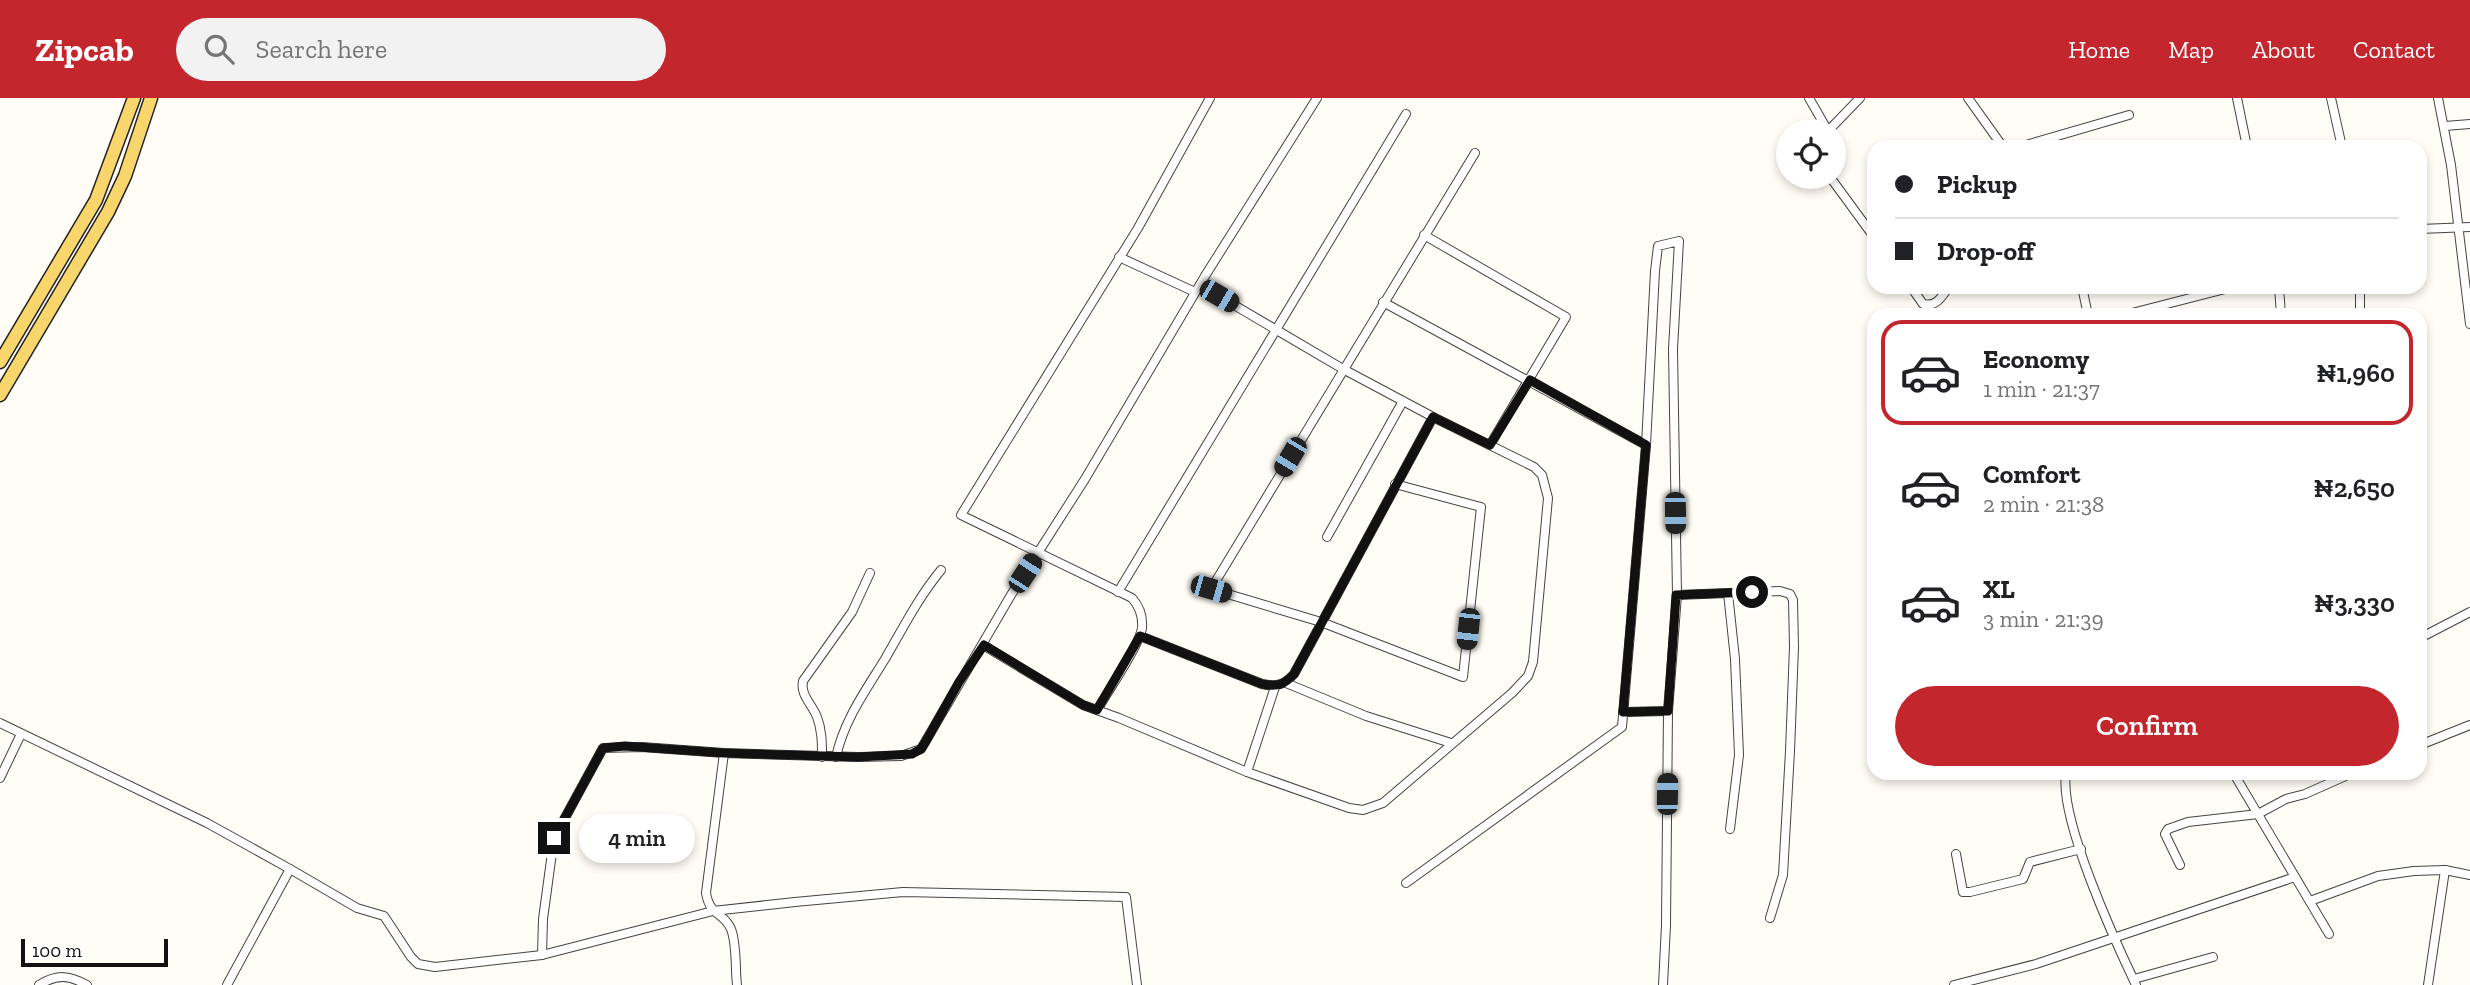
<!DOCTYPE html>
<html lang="en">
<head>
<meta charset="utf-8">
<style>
  body { margin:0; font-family:"Zilla Slab",serif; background:#f2f2f2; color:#202124; height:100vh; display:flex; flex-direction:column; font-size:26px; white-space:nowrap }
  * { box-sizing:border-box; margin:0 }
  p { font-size:23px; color:#757577 }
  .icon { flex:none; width:38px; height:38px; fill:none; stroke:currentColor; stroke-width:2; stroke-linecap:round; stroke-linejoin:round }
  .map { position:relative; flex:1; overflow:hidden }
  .details { position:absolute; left:1867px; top:210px; width:560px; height:472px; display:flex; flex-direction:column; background:#fff; border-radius:21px; box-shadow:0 4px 10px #0003 }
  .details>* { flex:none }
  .hud { position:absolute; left:1867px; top:42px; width:560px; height:154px; border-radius:21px; box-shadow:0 4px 10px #0003; display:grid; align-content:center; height:154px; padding:0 28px; background:#fff }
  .fabs { position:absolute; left:1776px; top:21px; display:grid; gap:14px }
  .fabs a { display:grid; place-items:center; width:70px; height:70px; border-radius:50%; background:#fff; box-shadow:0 4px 10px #0003; font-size:35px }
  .scale { position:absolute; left:21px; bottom:18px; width:147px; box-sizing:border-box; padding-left:7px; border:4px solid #111; border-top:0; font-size:19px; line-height:24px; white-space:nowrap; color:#111; -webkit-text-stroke:5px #fff; paint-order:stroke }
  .end { position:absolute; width:32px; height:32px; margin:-16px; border:9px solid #111; background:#fff; box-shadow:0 0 0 4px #fff }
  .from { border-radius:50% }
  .bubble { position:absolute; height:49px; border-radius:24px; background:#fff; box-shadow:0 4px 10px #0003; font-size:23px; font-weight:600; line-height:49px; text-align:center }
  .car { position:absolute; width:21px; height:42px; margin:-21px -10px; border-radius:9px; box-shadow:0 0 5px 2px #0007; background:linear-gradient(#222 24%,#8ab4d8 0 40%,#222 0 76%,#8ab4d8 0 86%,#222 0) }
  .hud b { display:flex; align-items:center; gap:24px; height:66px; font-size:26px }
  .hud b+b { border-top:2px solid #e0e0e0 }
  .hud i { width:18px; height:18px; background:#202124 }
  ul { padding:12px 0 0; list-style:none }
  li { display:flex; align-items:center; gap:21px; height:105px; margin:0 14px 10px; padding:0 14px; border:4px solid transparent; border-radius:21px }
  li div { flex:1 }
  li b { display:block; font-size:26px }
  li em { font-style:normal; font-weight:600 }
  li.current { border-color:#c4262e }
  li>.icon { width:63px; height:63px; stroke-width:1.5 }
  .button { display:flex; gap:14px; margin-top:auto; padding:14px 28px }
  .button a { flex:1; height:80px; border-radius:42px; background:#c4262e; color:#fff; font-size:28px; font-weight:600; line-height:80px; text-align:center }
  header { display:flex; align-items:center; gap:42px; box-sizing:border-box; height:98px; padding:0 35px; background:#c4262e; color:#fff }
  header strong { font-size:33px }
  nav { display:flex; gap:38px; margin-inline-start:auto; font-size:24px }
  .search { width:490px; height:63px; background:#f2f2f2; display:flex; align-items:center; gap:18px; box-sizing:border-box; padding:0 24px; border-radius:38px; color:#757577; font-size:26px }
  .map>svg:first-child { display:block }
</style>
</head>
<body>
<header>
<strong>Zipcab</strong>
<div class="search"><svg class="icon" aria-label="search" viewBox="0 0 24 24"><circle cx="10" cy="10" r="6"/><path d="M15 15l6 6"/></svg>Search here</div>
<nav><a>Home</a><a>Map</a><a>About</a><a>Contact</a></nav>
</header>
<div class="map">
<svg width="2470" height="887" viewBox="0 0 2470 887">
  <rect width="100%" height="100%" fill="#fffdf5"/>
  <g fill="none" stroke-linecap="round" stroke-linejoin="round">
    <g stroke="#444" stroke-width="10">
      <g id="minor">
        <path d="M 1809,0 L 1828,33"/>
        <path d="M 1968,0 L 2003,49"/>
        <path d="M 2237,0 L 2247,49"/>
        <path d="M 2331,0 L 2342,49"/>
        <path d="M 2438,0 L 2451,67 L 2470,226"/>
        <path d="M 2445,28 L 2470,26"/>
        <path d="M 1828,33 L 1860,0"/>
        <path d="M 2019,49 L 2129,17"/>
        <path d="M 1830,79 L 1874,139"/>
        <path d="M 2420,131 L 2470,129"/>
        <path d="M 1424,137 L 1566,219 L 1490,347"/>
        <path d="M 1119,159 L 1195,194"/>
        <path d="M 1911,189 L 1923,206 C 1937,209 1941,199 1949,189"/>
        <path d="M 2082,189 L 2088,217"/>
        <path d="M 2279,189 L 2281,217"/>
        <path d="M 2360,189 L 2360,217"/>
        <path d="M 1383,204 L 1646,347"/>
        <path d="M 2124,217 L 2233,189"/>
        <path d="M 1395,386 L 1481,409 L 1463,579 L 1321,524 L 1211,491 L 1475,55"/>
        <path d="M 1327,439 L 1403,303"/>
        <path d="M 1118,494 L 1406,16"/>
        <path d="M 1728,495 L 1735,561 L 1739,657 L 1730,731"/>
        <path d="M 1677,497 L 1780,493 L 1790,496 L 1793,502 L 1794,549 L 1790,653 L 1783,777 L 1770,820"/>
        <path d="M 1140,538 L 1262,586 C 1277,589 1284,587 1294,576 L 1433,319"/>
        <path d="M 2420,540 L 2470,514"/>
        <path d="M 983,547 L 1083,607 L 1119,620 L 1247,674 L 1349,710 L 1363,712 L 1383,705 L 1512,595 L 1528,578 L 1533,564 L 1548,400 L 1542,377 L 1534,369 L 1433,319 L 1343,271 L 1200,187"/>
        <path d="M 1286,585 L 1366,618 L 1451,645"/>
        <path d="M 1097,612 C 1107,595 1140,546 1142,530 C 1143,518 1140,509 1132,500 L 961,417 L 1138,130 L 1210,0"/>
        <path d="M 1623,614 L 1668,613"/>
        <path d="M 0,625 L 207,725 L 290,771 L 227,887"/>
        <path d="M 2420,647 L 2470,627"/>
        <path d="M 822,659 C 822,645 822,632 817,619 C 812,606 800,597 803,583 L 852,514 L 870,475"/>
        <path d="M 836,659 C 844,622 866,592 885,561 C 903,530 918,500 941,472"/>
        <path d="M 1247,674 L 1275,589"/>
        <path d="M 2066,676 C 2059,721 2115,843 2136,887"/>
        <path d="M 2234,676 L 2329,836"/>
        <path d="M 0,680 L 21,636"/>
        <path d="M 1956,756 L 1963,794 L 1970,794 L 2023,781 L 2030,764 L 2081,751"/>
        <path d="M 2180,767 L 2165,736 L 2168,731 L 2188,724 L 2258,716 L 2286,701 L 2305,696 L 2350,676"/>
        <path d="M 290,771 L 357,810 L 384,818 L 411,859 L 418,866 L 435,869 L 542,857 L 713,813 L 795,804 L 903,794 L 1126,799 L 1137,887"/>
        <path d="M 1406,785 L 1622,629 L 1646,347 L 1655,173 L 1658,148 L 1679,143 L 1673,251 L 1677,497 L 1668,613 L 1666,827 L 1663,887"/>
        <path d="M 2310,803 L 2378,778 L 2414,773 L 2445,772"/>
        <path d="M 542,857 L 543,821 L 554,740 L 603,650 L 642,649 L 724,655"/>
        <path d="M 2134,881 L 2213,859"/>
        <path d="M 39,887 C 57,876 69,877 87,887"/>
        <path d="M 737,887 C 735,870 737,846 731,831 C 724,814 710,819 706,795 L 724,655 L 858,659 L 901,658 L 921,651 L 1011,497 L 1085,381 L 1205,178 L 1317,0"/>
        <path d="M 1954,887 L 2036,866 L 2295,779"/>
        <path d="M 2428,887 L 2445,772 L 2470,777"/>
      </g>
    </g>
    <g stroke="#222" stroke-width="15">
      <g id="primary">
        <path d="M 0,264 L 96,102 L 134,0"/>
        <path d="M 0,297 L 108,114 L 125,78 L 151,0"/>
      </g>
    </g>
    <use href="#minor" stroke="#fff" stroke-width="8"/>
    <use href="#primary" stroke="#f9d66b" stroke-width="12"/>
  </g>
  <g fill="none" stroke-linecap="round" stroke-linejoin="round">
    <path stroke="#111" stroke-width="9" d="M 554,740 L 603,650 L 625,648 L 724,655 L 858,659 L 912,656 L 921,651 L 926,643 L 959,584 L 984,547 L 1083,607 L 1097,612 L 1140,538 L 1262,586 C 1277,589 1284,587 1294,576 L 1433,319 L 1490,347 L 1530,282 L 1646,347 L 1623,614 L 1668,613 L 1676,497 L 1752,494"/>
  </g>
</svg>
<div class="fabs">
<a><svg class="icon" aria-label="locate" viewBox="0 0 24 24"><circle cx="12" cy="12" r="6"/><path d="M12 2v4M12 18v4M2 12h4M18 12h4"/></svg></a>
</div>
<div class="scale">100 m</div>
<i class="end from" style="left:1752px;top:494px"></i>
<i class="end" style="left:554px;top:740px"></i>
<div class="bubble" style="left:579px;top:716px;width:116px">4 min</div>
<i class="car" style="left:1219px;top:198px;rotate:120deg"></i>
<i class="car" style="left:1290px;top:359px;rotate:211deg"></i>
<i class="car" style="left:1675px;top:415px;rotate:179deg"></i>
<i class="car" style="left:1025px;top:475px;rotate:33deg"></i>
<i class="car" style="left:1211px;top:491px;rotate:106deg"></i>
<i class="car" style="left:1468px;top:531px;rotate:186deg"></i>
<i class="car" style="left:1667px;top:696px;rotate:1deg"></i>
<div class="hud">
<b><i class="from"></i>Pickup</b>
<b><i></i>Drop-off</b>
</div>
<section class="details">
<ul>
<li class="current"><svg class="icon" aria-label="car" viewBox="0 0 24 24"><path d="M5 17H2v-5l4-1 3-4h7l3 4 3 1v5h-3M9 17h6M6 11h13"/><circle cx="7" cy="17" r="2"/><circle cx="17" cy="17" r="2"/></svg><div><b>Economy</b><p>1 min · 21:37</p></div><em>₦1,960</em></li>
<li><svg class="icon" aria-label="car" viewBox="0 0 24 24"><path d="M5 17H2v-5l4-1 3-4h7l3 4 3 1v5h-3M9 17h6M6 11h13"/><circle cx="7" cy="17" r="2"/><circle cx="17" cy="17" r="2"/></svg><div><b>Comfort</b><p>2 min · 21:38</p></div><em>₦2,650</em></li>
<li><svg class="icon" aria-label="car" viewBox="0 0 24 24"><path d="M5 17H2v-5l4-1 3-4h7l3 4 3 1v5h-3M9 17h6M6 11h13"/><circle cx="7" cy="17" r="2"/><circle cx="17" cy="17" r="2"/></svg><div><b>XL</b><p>3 min · 21:39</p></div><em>₦3,330</em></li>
</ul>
<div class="button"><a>Confirm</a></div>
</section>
</div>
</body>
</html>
